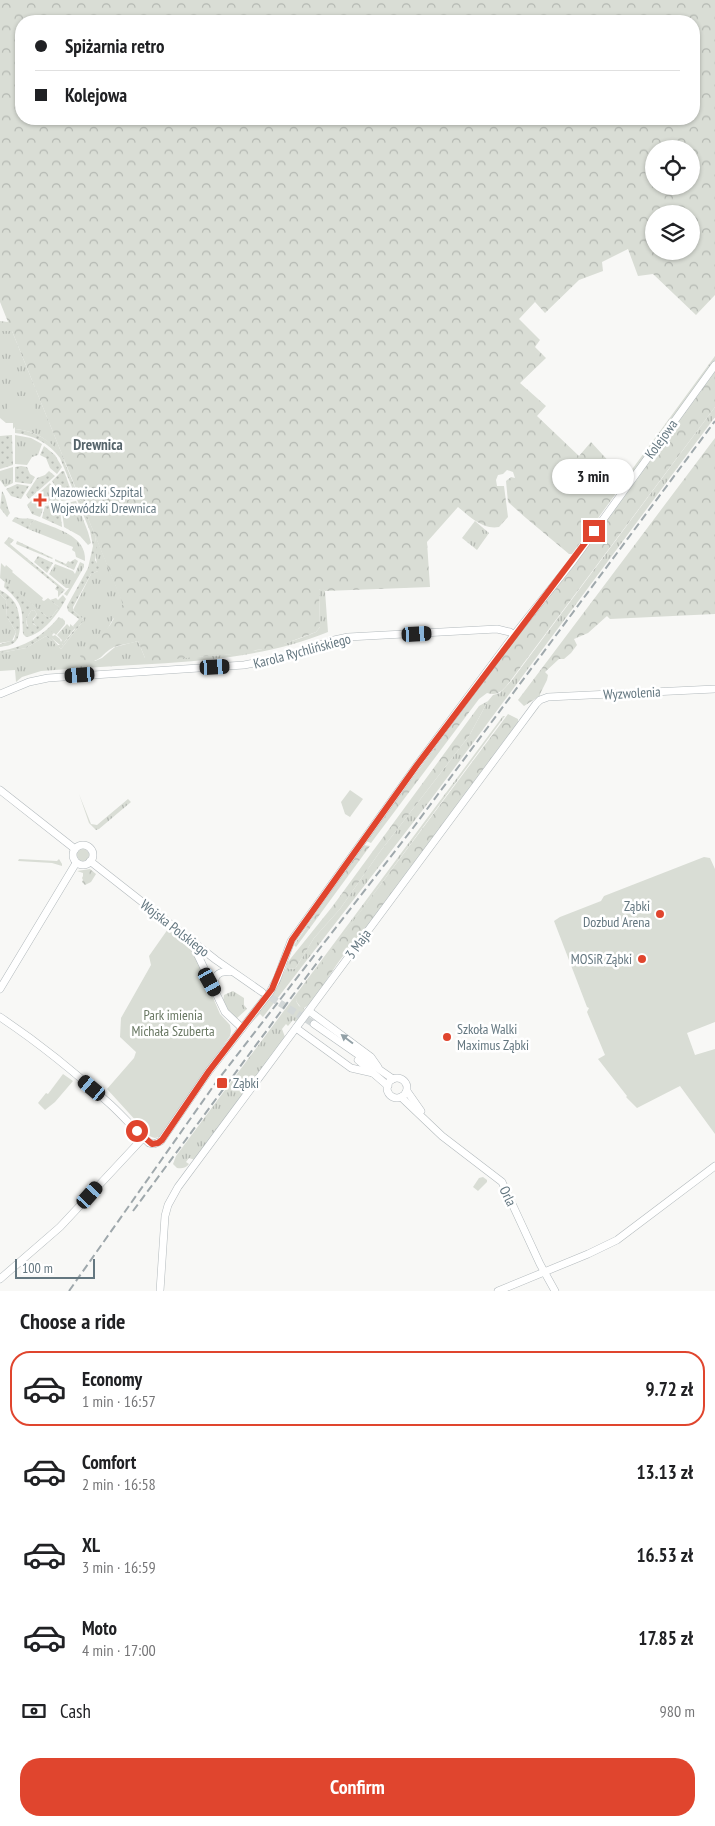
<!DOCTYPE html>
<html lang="en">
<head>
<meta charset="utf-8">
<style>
  body { margin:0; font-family:"PT Sans Narrow",sans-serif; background:#f2f2f2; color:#202124; height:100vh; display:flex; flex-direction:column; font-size:19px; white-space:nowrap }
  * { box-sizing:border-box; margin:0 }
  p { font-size:16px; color:#757577 }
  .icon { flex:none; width:28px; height:28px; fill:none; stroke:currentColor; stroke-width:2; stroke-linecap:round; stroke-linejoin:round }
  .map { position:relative; height:1291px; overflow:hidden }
  .side { display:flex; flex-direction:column; background:#fff; flex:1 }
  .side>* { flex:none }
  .guide { position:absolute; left:15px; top:15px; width:685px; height:110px; border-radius:20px; box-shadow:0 1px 4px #0004; display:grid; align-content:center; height:110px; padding:0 20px; background:#fff }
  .fabs { position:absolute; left:645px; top:140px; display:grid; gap:10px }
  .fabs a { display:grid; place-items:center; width:55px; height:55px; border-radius:50%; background:#fff; box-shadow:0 1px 4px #0004; font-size:25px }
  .scale { position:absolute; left:15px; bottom:12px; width:80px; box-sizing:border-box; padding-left:5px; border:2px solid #647780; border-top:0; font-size:14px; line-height:18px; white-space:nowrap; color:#647780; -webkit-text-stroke:4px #fff; paint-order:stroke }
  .end { position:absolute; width:22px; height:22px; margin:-11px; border:6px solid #e0452e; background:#fff; box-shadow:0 0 0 2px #fff }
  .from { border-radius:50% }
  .bubble { position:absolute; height:35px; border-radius:18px; background:#fff; box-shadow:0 1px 4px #0004; font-size:16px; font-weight:700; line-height:35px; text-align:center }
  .car { position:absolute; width:15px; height:30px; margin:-15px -8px; border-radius:6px; box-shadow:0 0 4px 1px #0007; background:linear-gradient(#222 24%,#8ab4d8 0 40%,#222 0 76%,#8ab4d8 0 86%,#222 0) }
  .guide b { display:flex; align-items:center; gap:18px; height:48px; font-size:19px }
  .guide b+b { border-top:1px solid #e0e0e0 }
  .guide i { width:12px; height:12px; background:#202124 }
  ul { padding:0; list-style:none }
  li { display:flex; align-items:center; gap:15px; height:75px; margin:0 10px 8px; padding:0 10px; border:2px solid transparent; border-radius:20px }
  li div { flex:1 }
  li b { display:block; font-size:19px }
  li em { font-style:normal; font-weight:700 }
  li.active { border-color:#e0452e }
  li>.icon { width:45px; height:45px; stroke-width:1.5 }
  h2 { padding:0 20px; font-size:22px; line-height:60px }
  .pay { display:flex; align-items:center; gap:12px; height:55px; padding:0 20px; font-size:19px }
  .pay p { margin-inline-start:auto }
  .button { display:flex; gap:10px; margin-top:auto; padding:10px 20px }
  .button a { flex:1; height:58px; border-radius:20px; background:#e0452e; color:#fff; font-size:20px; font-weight:700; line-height:58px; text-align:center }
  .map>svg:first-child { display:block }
</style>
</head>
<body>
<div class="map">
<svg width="715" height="1291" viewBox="0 0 715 1291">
  <defs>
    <pattern id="grass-tufts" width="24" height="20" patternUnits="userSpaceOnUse" patternTransform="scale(1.25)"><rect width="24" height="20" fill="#d9ddd5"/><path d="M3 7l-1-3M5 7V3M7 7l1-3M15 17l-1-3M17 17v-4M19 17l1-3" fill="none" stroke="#b4b8b2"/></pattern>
    <pattern id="forest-crowns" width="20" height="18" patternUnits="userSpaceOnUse" patternTransform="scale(1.25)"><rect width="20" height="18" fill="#d9ddd5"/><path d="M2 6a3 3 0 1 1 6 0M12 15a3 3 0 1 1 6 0" fill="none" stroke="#b4b8b2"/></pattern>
    <pattern id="garden-dots" width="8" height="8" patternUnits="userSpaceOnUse" patternTransform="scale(1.25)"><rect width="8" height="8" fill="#d9ddd5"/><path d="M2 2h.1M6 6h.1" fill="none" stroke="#b4b8b2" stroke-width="1.8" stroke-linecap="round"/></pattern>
  </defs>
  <rect width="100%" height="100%" fill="#f8f8f6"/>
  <g fill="url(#grass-tufts)">
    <path d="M 0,331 L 12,331 L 66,464 C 55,443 38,431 15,429 L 15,427 L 40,410 L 7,413 L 13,413 L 13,423 L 6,423 L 0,418 Z"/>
    <path d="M 715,407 L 715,417 L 432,798 L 263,1017 L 260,1014 L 249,1025 L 277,987 L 286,968 L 295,969 L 314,938 L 340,909 L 379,853 L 469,736 L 488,701 L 493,695 L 500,693 L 512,680 Z"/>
    <path d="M 15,435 L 31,438 L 42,444 L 38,455 L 32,457 L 27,465 L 15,464 Z"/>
    <path d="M 13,467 L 13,483 L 5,487 L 0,480 L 0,471 Z"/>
    <path d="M 50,483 L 55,489 L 59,501 L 45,504 L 40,492 Z"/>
    <path d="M 76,501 L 88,532 L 91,543 L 88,545 L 80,536 L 64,527 L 61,504 Z"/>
    <path d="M 35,520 C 54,528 87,535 85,561 L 76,557 L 75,552 L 72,550 L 73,547 L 28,529 L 31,523 Z"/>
    <path d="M 475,521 L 489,533 L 477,550 L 462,538 Z"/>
    <path d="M 95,535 L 125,608 L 113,619 L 107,630 L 85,648 L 95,661 L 102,658 L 115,647 L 138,641 L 145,658 C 208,657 257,657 316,632 L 320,627 L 319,593 L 319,590 L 322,588 L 325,591 L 328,632 C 272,655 212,660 152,664 C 115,666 78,668 41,671 L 22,677 L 16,682 L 15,670 L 0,671 L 0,653 L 26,648 L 46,636 L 61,649 L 84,620 L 73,610 L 91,574 L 98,571 C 95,559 97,548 95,535 Z"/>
    <path d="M 80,562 L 84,564 L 84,567 L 67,596 L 64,594 L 69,588 L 66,588 L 49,574 L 55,564 L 73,571 L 75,574 Z"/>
    <path d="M 1,563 L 5,567 L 6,565 L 13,571 L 12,572 L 43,598 L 42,600 L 44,601 L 48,598 L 59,607 L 50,619 L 0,578 Z"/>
    <path d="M 0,594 L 6,600 L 7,617 L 16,632 L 12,641 L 0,643 Z"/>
    <path d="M 34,610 L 37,614 L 33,619 L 33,624 L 38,627 L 32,631 L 28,628 L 26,619 L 31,611 Z"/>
    <path d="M 62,618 L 65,621 L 65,624 L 56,635 L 54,633 L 52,635 L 53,636 L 55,635 L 60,639 L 61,642 L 62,640 L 57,635 L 67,624 L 70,627 L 70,624 L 75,628 L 62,645 L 60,645 L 49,636 L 48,634 Z"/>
    <path d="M 503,716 L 505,716 L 299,995 L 296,1001 L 299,1006 L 305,1009 L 296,1022 L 293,1020 L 288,1026 L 286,1024 L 282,1029 L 285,1037 L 195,1160 L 189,1158 L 186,1162 L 189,1164 C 186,1168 182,1169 177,1168 L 173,1164 L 176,1156 Z"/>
    <path d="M 79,794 L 91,824 L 97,825 L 128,799 L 131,802 L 99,829 L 96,830 L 89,823 Z"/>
    <circle cx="83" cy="855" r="6"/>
    <path d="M 19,859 L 57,861 L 59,859 L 62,864 L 62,866 L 52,863 L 18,861 Z"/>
    <path d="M 233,991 L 244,998 L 244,1005 L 247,1009 L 236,1019 L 228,1011 L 223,1001 L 224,995 Z"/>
  </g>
  <g fill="url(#forest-crowns)" fill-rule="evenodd">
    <path d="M 0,0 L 715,0 L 715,295 L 696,315 L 653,274 L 638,276 L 628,249 L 602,262 L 603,271 L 579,280 L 545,313 L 535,302 L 519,319 L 540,340 L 535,347 L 546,358 L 520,383 L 546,406 L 537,416 L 579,456 L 591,442 L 625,479 L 715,356 L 715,362 L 628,481 L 625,481 L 572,554 L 569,554 L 526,518 L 508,502 L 506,481 L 511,477 L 515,478 L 513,472 L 507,470 L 503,474 L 498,475 L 496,480 L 497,486 L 504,486 L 508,517 L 499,527 C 483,530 470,517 458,507 L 427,542 L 430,587 L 325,591 L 322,589 L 319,590 L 319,593 L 320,627 L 316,632 L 273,648 L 256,650 L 248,653 L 148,661 L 145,658 L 138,641 C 130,644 122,644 114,647 C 100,654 102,664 83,660 L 80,656 C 84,644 99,638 107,629 C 115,620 113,615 124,607 L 12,331 L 0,331 L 0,321 L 8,322 L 0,302 ZM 21,21 L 694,21 L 694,119 L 21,119 ZM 654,149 L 691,149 L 691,186 L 654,186 ZM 654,214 L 691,214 L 691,251 L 654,251 Z"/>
    <path d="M 715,370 L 715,407 L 511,680 C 504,689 499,697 487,693 L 479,699 L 371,843 L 366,841 Z"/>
    <path d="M 715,438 L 715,614 L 610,619 L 607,616 L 588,633 L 574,639 L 577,645 L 571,653 L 564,659 L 559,659 L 545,672 L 548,675 L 547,680 L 540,694 L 540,696 L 524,706 L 518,700 Z"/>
    <path d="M 488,701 L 469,736 L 379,853 L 340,909 L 314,938 L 295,969 L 286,968 L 287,963 L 332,907 L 479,706 Z"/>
    <path d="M 508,714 L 518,719 L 518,722 L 353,946 C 336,958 316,1005 302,1009 L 296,1001 L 298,995 Z"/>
    <path d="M 363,845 L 370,846 L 296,947 L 294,945 Z"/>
    <path d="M 90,869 L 96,874 L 91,882 L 85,885 L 82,882 L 83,880 L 82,878 L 83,876 L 83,873 L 77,871 Z"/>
  </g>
  <g fill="#d9ddd5">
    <path d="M 7,396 L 35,396 L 35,409 L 40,410 L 40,427 L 15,427 L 13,429 L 13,413 L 7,413 Z"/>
    <path d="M 350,790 L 363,799 L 350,817 L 345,814 L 341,802 Z"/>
    <path d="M 704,857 L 710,858 L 715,869 L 715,1022 L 687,1033 L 695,1055 L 715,1049 L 715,1134 L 680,1086 L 637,1108 L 626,1097 L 627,1096 L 598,1059 L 605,1055 L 587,1012 L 589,1008 L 587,1007 L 554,921 L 560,917 L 601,901 L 604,896 Z"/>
    <path d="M 168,929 L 192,948 L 220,1014 L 230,1025 L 231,1031 L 230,1036 L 159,1137 L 155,1138 C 148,1137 140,1129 138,1123 L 107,1089 L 134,1058 L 136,1052 L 120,1037 L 121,1018 L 151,965 L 149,956 Z"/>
    <path d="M 63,1074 L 73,1081 L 55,1102 L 45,1110 L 38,1103 L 46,1093 L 48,1094 Z"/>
    <path d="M 483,1177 L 487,1180 L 487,1182 L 478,1191 L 473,1187 L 479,1178 Z"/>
  </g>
  <g fill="url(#garden-dots)" fill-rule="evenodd">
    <path d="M 15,429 C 35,431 51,440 62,456 L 95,535 L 97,550 L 95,560 L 99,567 L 98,571 L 91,574 L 73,607 L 73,610 L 84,620 L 61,649 L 46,636 L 26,648 L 0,653 L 0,651 C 25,647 43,636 59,617 L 62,619 L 49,635 L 58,645 L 62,645 L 75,629 L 73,626 L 79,619 L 68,611 L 67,606 L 88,568 L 93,546 L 90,531 L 60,458 C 49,443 33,435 15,433 Z"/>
    <path d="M 12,435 L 13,465 L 0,469 L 0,436 Z"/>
    <path d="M 44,446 L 55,455 L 62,467 L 57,474 L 50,468 L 46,458 L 40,455 Z"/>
    <path d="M 21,466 L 27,467 L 30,474 L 35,477 L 31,484 L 15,482 L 15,467 Z"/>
    <path d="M 49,471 L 55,476 L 29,499 L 26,495 L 37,478 L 45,475 Z"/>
    <path d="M 62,471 L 64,471 L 74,499 L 61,501 L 58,491 L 52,481 Z"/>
    <path d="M 17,484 L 29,486 L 21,499 L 11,496 L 6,489 Z"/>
    <path d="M 2,491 C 7,498 6,505 10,513 L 7,517 L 0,508 Z"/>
    <path d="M 38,494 C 44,500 44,510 40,517 L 32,514 L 27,505 Z"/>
    <path d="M 59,504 L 62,526 L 62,527 L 42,518 L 45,506 Z"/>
    <path d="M 15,517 C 22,520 29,517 35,520 L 31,523 L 28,529 L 12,521 Z"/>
    <path d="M 9,537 L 14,540 L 10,544 L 65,590 L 58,597 L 58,591 L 55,589 L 57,586 L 4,543 Z"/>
    <path d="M 17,541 L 53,558 L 52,559 L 16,544 Z"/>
    <path d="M 38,556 L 53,563 L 47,573 L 34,562 Z"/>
    <path d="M 55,559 L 66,564 L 68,561 L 70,562 L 75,559 L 78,561 L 74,570 L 55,561 Z"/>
    <path d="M 5,581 L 50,619 L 59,607 L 50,600 L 56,598 L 58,600 L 63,595 L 66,599 C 59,612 43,635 26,637 L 23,634 C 22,608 24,605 4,587 ZM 34,610 L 37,614 L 32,622 L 37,627 L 31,630 L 27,626 L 26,619 L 31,611 Z"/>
    <path d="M 0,590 C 6,593 12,598 15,603 C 20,611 23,635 15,642 C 11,646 5,646 0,647 L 0,644 L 14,640 L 16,632 L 7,617 L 6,600 L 0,594 Z"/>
  </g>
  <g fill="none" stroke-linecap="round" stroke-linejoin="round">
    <path stroke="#d3d8d8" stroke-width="7" stroke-dasharray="7 3.5" stroke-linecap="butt" d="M 262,992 L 314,1024"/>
    <g stroke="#b2b9bc" stroke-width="8">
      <g id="secondary">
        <path d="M 0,694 L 29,682 L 48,678 L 244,665 L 285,657 L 334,640 L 348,637 L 497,629 L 510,632 L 514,635"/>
        <path d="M 0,790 L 75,849"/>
        <circle cx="83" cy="855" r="10"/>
        <path d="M 90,861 L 216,960 L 262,992"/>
        <path d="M 192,943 L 225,1012 L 242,1028"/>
        <path d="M 0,989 L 76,863"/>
        <path d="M 216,989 C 212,977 218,970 230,972"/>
        <path d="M 309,1011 L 371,1057 L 378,1067"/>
        <path d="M 0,1017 C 39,1043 76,1073 111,1105 C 124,1117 136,1131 149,1143 L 154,1144 L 161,1141 L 209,1071 L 270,992 L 277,979 L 291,941 L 417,765 L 514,635 L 573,561 L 715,365"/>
        <path d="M 314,1024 L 393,1079"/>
        <path d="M 296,1028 L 351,1068 L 373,1073"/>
        <path d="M 358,1060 L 388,1086"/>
        <circle cx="397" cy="1088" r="10"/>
        <path d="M 407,1091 L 421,1111"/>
        <path d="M 401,1097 L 442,1136 L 502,1182 L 540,1264 L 555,1291"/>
        <path d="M 0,1279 L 60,1227 L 143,1138"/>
        <path d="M 160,1291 L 165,1216 L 168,1205 L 178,1187 L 536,704 L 540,700 L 548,697 L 715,689"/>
        <path d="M 498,1291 L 588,1254 L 617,1240 L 715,1166"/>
      </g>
    </g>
    <use href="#secondary" stroke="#fff" stroke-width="7"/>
    <g stroke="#9fa8ac" stroke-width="2" stroke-dasharray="8 4" stroke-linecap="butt">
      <path d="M 133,1211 L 322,956"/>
      <path d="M 69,1291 L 217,1081 L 413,828 L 715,421"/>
    </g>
  </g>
  <defs><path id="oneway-solid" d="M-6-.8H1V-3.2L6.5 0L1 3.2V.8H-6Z" transform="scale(1.25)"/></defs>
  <use fill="#92a0a6" href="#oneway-solid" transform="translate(347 1039) rotate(-143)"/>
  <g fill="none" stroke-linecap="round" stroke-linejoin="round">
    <path stroke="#e0452e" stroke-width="6" d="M 137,1131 L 152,1144 L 158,1143 L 162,1140 L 209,1071 L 272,989 L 292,940 L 417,765 L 594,531"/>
  </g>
  <g fill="#e0452e" stroke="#fff" stroke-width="2">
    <path d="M37.5 492.5h5v5h5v5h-5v5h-5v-5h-5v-5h5z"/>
    <circle cx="660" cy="914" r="5"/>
    <circle cx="642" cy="959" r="5"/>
    <circle cx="447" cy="1037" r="5"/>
    <rect x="216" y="1077" width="12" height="12" rx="2.5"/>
  </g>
  <g text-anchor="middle" stroke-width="5" stroke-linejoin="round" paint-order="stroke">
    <g font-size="14" fill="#647780" stroke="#fff">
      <text transform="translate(661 439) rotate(-54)" y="5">Kolejowa</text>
      <text transform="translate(302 651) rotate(-15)" y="5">Karola Rychlińskiego</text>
      <text transform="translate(632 693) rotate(-3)" y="5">Wyzwolenia</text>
      <text transform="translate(175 928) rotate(38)" y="5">Wojska Polskiego</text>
      <text transform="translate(358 944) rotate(-54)" y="5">3 Maja</text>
      <text transform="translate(508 1196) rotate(64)" y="5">Orla</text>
    </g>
    <g font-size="14" fill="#647780" stroke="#fff" text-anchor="start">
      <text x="51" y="497">Mazowiecki Szpital<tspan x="51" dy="16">Wojewódzki Drewnica</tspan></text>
      <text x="650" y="911" text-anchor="end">Ząbki<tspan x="650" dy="16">Dozbud Arena</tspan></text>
      <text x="632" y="964" text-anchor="end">MOSiR Ząbki</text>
      <text x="457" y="1034">Szkoła Walki<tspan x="457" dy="16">Maximus Ząbki</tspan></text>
      <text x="233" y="1088">Ząbki</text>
    </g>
    <g font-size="14" fill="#697863" stroke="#fff">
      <text x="173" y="1020">Park imienia<tspan x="173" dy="16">Michała Szuberta</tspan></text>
    </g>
    <g font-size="15" font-weight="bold" fill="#56646b" stroke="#fff">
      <text x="98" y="450">Drewnica</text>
    </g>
  </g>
</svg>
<div class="fabs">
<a><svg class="icon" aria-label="locate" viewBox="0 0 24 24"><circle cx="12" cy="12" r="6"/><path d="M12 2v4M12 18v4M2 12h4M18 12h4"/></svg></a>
<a><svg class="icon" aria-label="layers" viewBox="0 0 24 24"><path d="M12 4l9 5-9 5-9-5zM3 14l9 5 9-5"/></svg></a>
</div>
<div class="scale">100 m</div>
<i class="end from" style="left:137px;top:1131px"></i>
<i class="end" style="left:594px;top:531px"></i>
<div class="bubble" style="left:552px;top:459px;width:82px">3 min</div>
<i class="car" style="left:417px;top:634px;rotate:87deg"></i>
<i class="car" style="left:215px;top:667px;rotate:87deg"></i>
<i class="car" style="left:80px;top:675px;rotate:266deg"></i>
<i class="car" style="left:210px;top:982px;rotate:151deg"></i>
<i class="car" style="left:92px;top:1088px;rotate:310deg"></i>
<i class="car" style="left:90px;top:1195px;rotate:42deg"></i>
<div class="guide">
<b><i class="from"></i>Spiżarnia retro</b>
<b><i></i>Kolejowa</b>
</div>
</div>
<section class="side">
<h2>Choose a ride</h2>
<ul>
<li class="active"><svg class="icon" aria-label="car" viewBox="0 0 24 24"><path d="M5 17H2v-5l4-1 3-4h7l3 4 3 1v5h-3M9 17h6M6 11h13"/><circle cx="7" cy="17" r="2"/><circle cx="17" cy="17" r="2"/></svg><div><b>Economy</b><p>1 min · 16:57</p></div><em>9.72 zł</em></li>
<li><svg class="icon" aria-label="car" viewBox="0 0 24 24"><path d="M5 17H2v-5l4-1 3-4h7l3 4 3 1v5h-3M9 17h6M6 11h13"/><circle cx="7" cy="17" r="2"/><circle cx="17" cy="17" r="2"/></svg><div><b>Comfort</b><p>2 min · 16:58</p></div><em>13.13 zł</em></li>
<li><svg class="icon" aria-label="car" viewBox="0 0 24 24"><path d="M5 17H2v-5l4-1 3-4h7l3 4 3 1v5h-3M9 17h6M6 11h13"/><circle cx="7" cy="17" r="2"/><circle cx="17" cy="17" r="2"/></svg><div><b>XL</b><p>3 min · 16:59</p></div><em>16.53 zł</em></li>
<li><svg class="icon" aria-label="car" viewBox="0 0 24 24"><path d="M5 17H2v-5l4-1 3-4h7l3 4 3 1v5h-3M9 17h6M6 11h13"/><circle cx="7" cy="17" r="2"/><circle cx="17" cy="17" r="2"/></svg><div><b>Moto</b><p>4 min · 17:00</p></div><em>17.85 zł</em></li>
</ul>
<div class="pay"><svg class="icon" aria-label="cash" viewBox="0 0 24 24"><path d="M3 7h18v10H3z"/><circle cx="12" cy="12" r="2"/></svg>Cash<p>980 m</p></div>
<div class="button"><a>Confirm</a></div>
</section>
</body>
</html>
